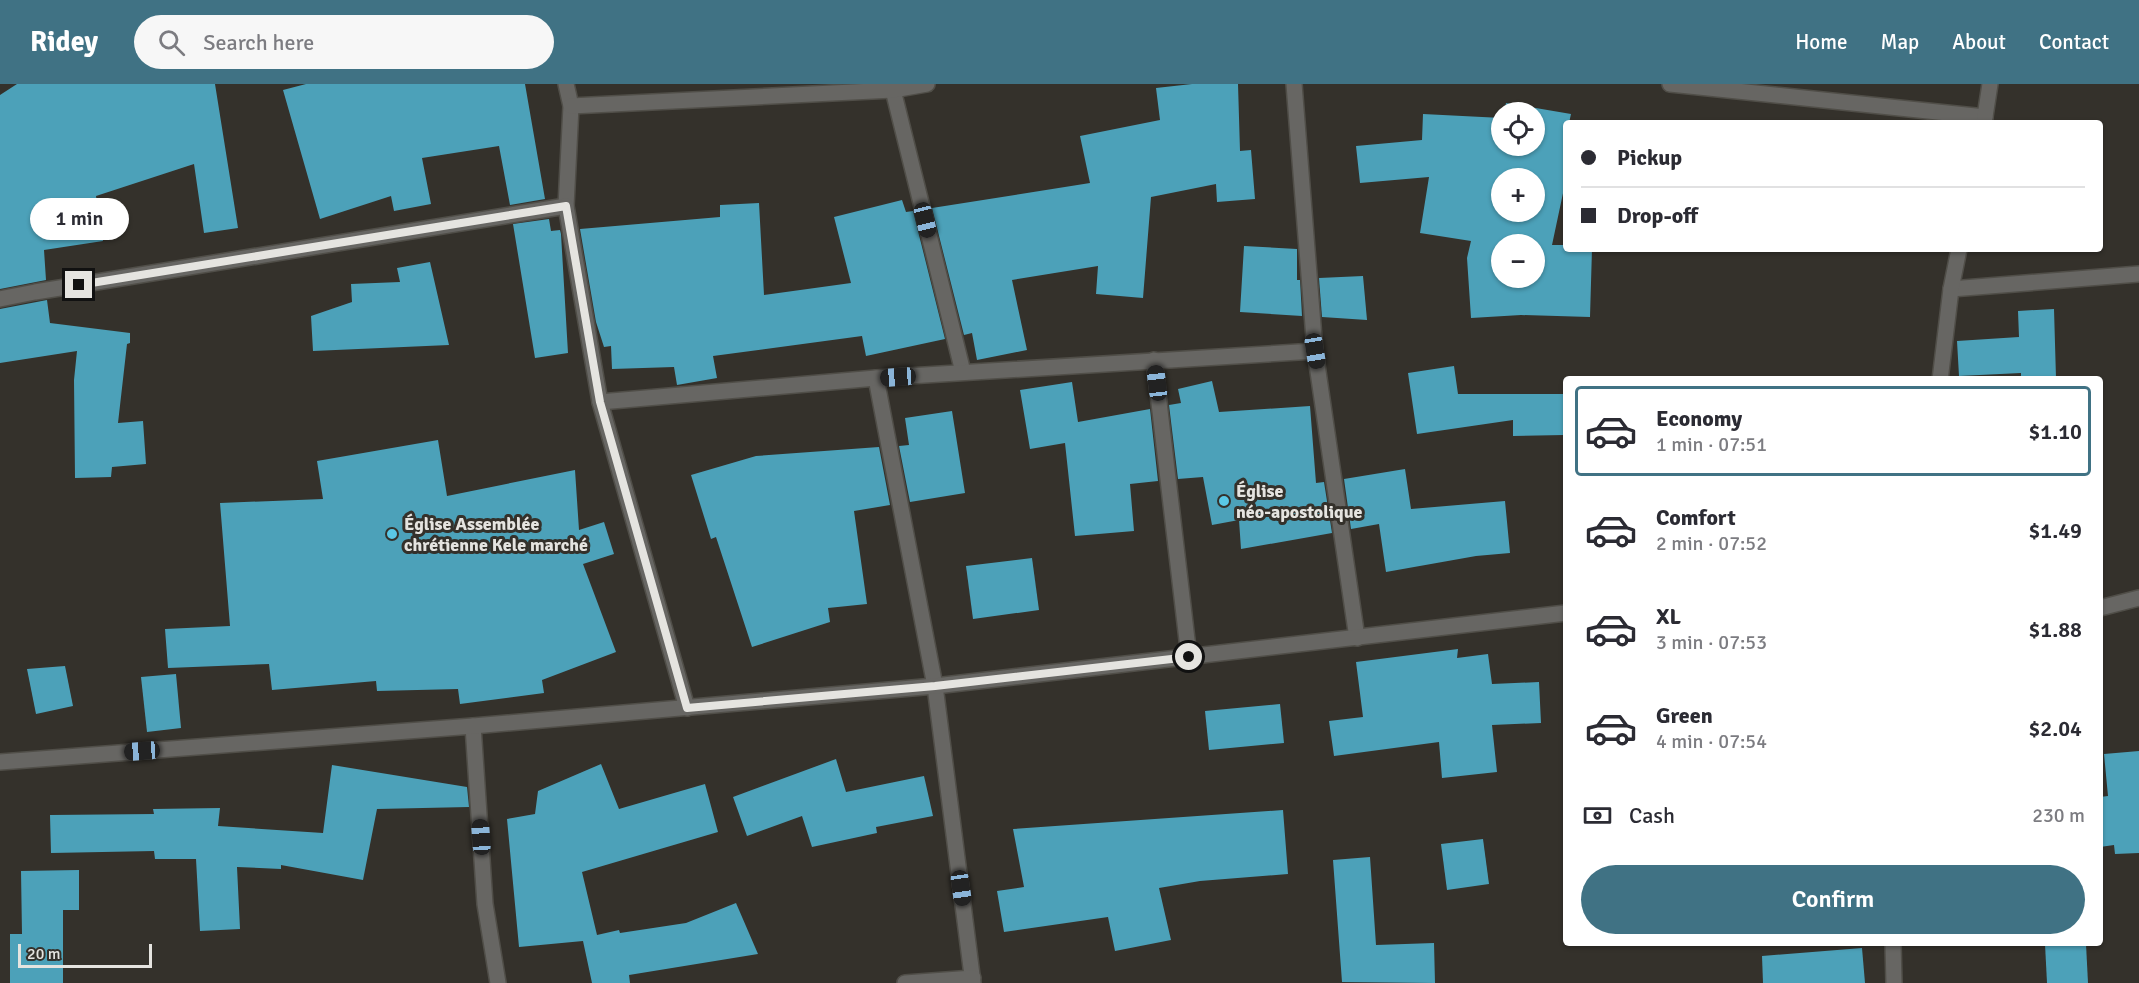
<!DOCTYPE html>
<html lang="en">
<head>
<meta charset="utf-8">
<style>
  body { margin:0; font-family:Signika,sans-serif; background:#f7f7f7; color:#2b2b33; height:100vh; display:flex; flex-direction:column; font-size:22px; white-space:nowrap }
  * { box-sizing:border-box; margin:0 }
  p { font-size:20px; color:#7c7c81 }
  .icon { flex:none; width:33px; height:33px; fill:none; stroke:currentColor; stroke-width:2; stroke-linecap:round; stroke-linejoin:round }
  .map { position:relative; flex:1; overflow:hidden }
  .sheet { position:absolute; left:1563px; top:292px; width:540px; height:570px; display:flex; flex-direction:column; background:#fff; border-radius:6px; box-shadow:0 2px 4px #0004 }
  .sheet>* { flex:none }
  .guide { position:absolute; left:1563px; top:36px; width:540px; height:132px; border-radius:6px; box-shadow:0 2px 4px #0004; display:grid; align-content:center; height:132px; padding:0 18px; background:#fff }
  .controls { position:absolute; left:1491px; top:18px; display:grid; gap:12px }
  .controls a { display:grid; place-items:center; width:54px; height:54px; border-radius:50%; background:#fff; box-shadow:0 2px 4px #0004; font-size:30px }
  .scale { position:absolute; left:18px; bottom:15px; width:134px; box-sizing:border-box; padding-left:6px; border:3px solid #e5e4e0; border-top:0; font-size:16px; line-height:21px; white-space:nowrap; color:#e5e4e0; -webkit-text-stroke:4px #34312b; paint-order:stroke }
  .end { position:absolute; width:27px; height:27px; margin:-14px; border:8px solid #e5e4e0; background:#111; box-shadow:0 0 0 3px #111 }
  .from { border-radius:50% }
  .bubble { position:absolute; height:42px; border-radius:21px; background:#fff; box-shadow:0 2px 4px #0004; font-size:20px; font-weight:600; line-height:42px; text-align:center }
  .car { position:absolute; width:18px; height:36px; margin:-18px -9px; border-radius:8px; box-shadow:0 0 4px 2px #0007; background:linear-gradient(#222 24%,#8ab4d8 0 40%,#222 0 76%,#8ab4d8 0 86%,#222 0) }
  .guide b { display:flex; align-items:center; gap:21px; height:57px; font-size:22px }
  .guide b+b { border-top:2px solid #e1e1e2 }
  .guide i { width:15px; height:15px; background:#2b2b33 }
  ul { padding:10px 0 0; list-style:none }
  li { display:flex; align-items:center; gap:18px; height:90px; margin:0 12px 9px; padding:0 6px; border:3px solid transparent; border-radius:6px }
  li div { flex:1 }
  li b { display:block; font-size:22px }
  li em { font-style:normal; font-weight:600 }
  li.on { border-color:#407284 }
  li>.icon { width:54px; height:54px; stroke-width:1.5 }
  .pay { display:flex; align-items:center; gap:15px; height:66px; padding:0 18px; font-size:22px }
  .pay p { margin-inline-start:auto }
  .cta { display:flex; gap:12px; margin-top:auto; padding:12px 18px }
  .cta a { flex:1; height:69px; border-radius:36px; background:#407284; color:#fff; font-size:24px; font-weight:600; line-height:69px; text-align:center }
  header { display:flex; align-items:center; gap:36px; box-sizing:border-box; height:84px; padding:0 30px; background:#407284; color:#fff }
  header strong { font-size:28px }
  nav { display:flex; gap:33px; margin-inline-start:auto; font-size:21px }
  .search { width:420px; height:54px; background:#f7f7f7; display:flex; align-items:center; gap:15px; box-sizing:border-box; padding:0 21px; border-radius:33px; color:#7c7c81; font-size:22px }
  .map>svg:first-child { display:block }
</style>
</head>
<body>
<header>
<strong>Ridey</strong>
<div class="search"><svg class="icon" aria-label="search" viewBox="0 0 24 24"><circle cx="10" cy="10" r="6"/><path d="M15 15l6 6"/></svg>Search here</div>
<nav><a>Home</a><a>Map</a><a>About</a><a>Contact</a></nav>
</header>
<div class="map">
<svg width="2139" height="899" viewBox="0 0 2139 899">
  <rect width="100%" height="100%" fill="#34312b"/>
  <g fill="#4ca1b9" fill-rule="evenodd">
    <path d="M 17,0 L 215,0 L 238,144 L 204,149 L 194,80 L 96,112 L 103,157 L 44,166 L 46,196 L 0,205 L 0,11 Z"/>
    <path d="M 306,0 L 525,0 L 545,115 L 510,121 L 499,62 L 422,74 L 431,120 L 394,127 L 391,112 L 320,135 L 283,6 Z"/>
    <path d="M 1192,0 L 1238,0 L 1240,67 L 1251,66 L 1255,115 L 1217,118 L 1216,100 L 1151,113 L 1143,214 L 1096,210 L 1098,182 L 1012,196 L 1027,266 L 977,276 L 972,249 L 964,251 L 932,124 L 1090,99 L 1080,52 L 1160,36 L 1156,4 Z"/>
    <path d="M 1506,19 L 1571,30 L 1569,39 L 1566,39 L 1566,95 L 1552,161 L 1566,161 L 1566,165 L 1592,165 L 1590,233 L 1521,231 L 1471,234 L 1467,174 L 1471,157 L 1420,149 L 1429,93 L 1360,99 L 1356,62 L 1422,56 L 1423,30 L 1502,34 L 1502,62 L 1534,62 L 1534,28 L 1504,28 ZM 1502,94 L 1534,94 L 1534,128 L 1502,128 ZM 1502,160 L 1534,160 L 1534,194 L 1502,194 Z"/>
    <path d="M 902,116 L 906,128 L 913,127 L 945,255 L 866,272 L 862,252 L 713,272 L 717,294 L 677,301 L 674,283 L 612,285 L 611,262 L 604,263 L 596,238 L 580,145 L 720,133 L 720,121 L 759,119 L 764,211 L 851,199 L 834,133 Z"/>
    <path d="M 549,135 L 551,147 L 560,146 L 561,150 L 568,269 L 535,274 L 513,140 Z"/>
    <path d="M 1244,162 L 1297,165 L 1297,196 L 1300,196 L 1302,232 L 1240,228 Z"/>
    <path d="M 430,178 L 449,261 L 313,267 L 311,232 L 352,218 L 351,200 L 400,198 L 397,184 Z"/>
    <path d="M 1363,192 L 1367,236 L 1322,233 L 1319,194 Z"/>
    <path d="M 47,216 L 50,239 L 130,249 L 130,259 L 127,260 L 118,339 L 143,337 L 146,380 L 112,383 L 111,393 L 75,394 L 74,296 L 77,267 L 0,279 L 0,225 Z"/>
    <path d="M 2054,225 L 2056,294 L 2021,295 L 2021,289 L 1959,292 L 1957,257 L 2019,253 L 2018,227 Z"/>
    <path d="M 1454,282 L 1458,310 L 1564,310 L 1564,351 L 1513,352 L 1513,336 L 1417,350 L 1408,289 Z"/>
    <path d="M 1212,297 L 1219,328 L 1310,322 L 1316,399 L 1324,398 L 1332,449 L 1241,465 L 1239,436 L 1212,441 L 1203,393 L 1178,395 L 1169,321 L 1181,319 L 1178,305 Z"/>
    <path d="M 1072,298 L 1078,338 L 1150,325 L 1158,397 L 1130,400 L 1134,447 L 1075,452 L 1065,359 L 1030,365 L 1020,306 Z"/>
    <path d="M 952,327 L 965,409 L 910,418 L 899,362 L 909,361 L 905,334 Z"/>
    <path d="M 438,356 L 447,412 L 575,386 L 579,446 L 604,438 L 614,470 L 583,480 L 616,568 L 542,596 L 544,609 L 460,620 L 458,605 L 377,607 L 376,597 L 272,606 L 269,580 L 168,584 L 165,545 L 230,542 L 220,419 L 323,415 L 317,377 Z"/>
    <path d="M 879,363 L 890,421 L 854,427 L 867,520 L 828,524 L 830,538 L 752,563 L 716,453 L 711,455 L 691,391 L 756,372 Z"/>
    <path d="M 1405,385 L 1411,425 L 1505,417 L 1510,469 L 1476,472 L 1386,488 L 1379,440 L 1351,445 L 1344,395 Z"/>
    <path d="M 1032,474 L 1039,526 L 973,535 L 966,482 Z"/>
    <path d="M 1458,565 L 1457,574 L 1488,570 L 1492,600 L 1539,598 L 1541,639 L 1492,641 L 1497,688 L 1442,694 L 1439,658 L 1334,672 L 1329,637 L 1363,633 L 1356,578 Z"/>
    <path d="M 65,582 L 73,622 L 36,630 L 27,585 Z"/>
    <path d="M 176,590 L 181,644 L 147,648 L 141,593 Z"/>
    <path d="M 1280,620 L 1284,659 L 1209,666 L 1205,627 Z"/>
    <path d="M 2139,667 L 2139,769 L 2115,770 L 2114,761 L 2100,763 L 2100,713 L 2108,712 L 2104,670 Z"/>
    <path d="M 836,675 L 846,708 L 924,692 L 933,732 L 876,743 L 877,749 L 812,763 L 802,732 L 747,752 L 733,713 Z"/>
    <path d="M 601,680 L 619,725 L 705,700 L 718,748 L 582,788 L 597,851 L 619,846 L 620,849 L 686,839 L 736,819 L 758,870 L 629,891 L 630,899 L 592,899 L 583,857 L 519,863 L 507,735 L 535,730 L 538,707 Z"/>
    <path d="M 332,681 L 467,703 L 469,723 L 377,725 L 363,796 L 281,781 L 281,785 L 237,783 L 240,845 L 200,847 L 196,775 L 155,775 L 154,767 L 51,769 L 50,731 L 154,730 L 153,725 L 220,724 L 218,742 L 323,749 Z"/>
    <path d="M 1283,726 L 1288,790 L 1200,797 L 1159,804 L 1171,856 L 1115,867 L 1108,833 L 1004,848 L 997,807 L 1024,803 L 1013,745 Z"/>
    <path d="M 1483,755 L 1489,800 L 1447,806 L 1441,760 Z"/>
    <path d="M 1370,773 L 1376,861 L 1434,859 L 1435,899 L 1342,898 L 1333,776 Z"/>
    <path d="M 79,786 L 79,826 L 63,826 L 63,899 L 10,899 L 10,850 L 22,850 L 21,787 Z"/>
    <path d="M 2045,860 L 2086,860 L 2088,899 L 2047,899 Z"/>
    <path d="M 1862,864 L 1865,899 L 1763,899 L 1762,872 Z"/>
  </g>
  <g fill="none" stroke-linecap="round" stroke-linejoin="round">
    <g stroke="#504e48" stroke-width="18">
      <g id="minor">
        <path d="M 566,0 L 571,22 L 566,122 L 600,318 L 687,624"/>
        <path d="M 1294,0 L 1315,267 L 1357,554"/>
        <path d="M 1670,0 L 1985,33"/>
        <path d="M 893,6 L 963,288"/>
        <path d="M 571,22 L 893,6 L 927,0"/>
        <path d="M 1984,39 L 1990,0"/>
        <path d="M 1951,205 L 2139,190"/>
        <path d="M 0,215 L 35,208 L 566,122"/>
        <path d="M 1154,276 L 1189,573"/>
        <path d="M 876,294 L 935,602 L 973,899"/>
        <path d="M 1940,296 L 1951,205 L 1959,165"/>
        <path d="M 600,318 L 876,294 L 1315,267"/>
        <path d="M 2100,524 L 2139,514"/>
        <path d="M 473,642 L 485,820 L 498,899"/>
        <path d="M 0,678 L 473,642 L 935,602 L 1566,529"/>
        <path d="M 1893,860 L 1894,899"/>
        <path d="M 905,899 L 973,894"/>
      </g>
    </g>
    <use href="#minor" stroke="#676663" stroke-width="15"/>
  </g>
  <g fill="none" stroke-linecap="round" stroke-linejoin="round">
    <path stroke="#e5e4e0" stroke-width="8" d="M 79,201 L 566,122 L 600,318 L 687,624 L 935,602 L 1189,573"/>
  </g>
  <g fill="#5ac8e6" stroke="#34312b" stroke-width="2">
    <circle cx="1224" cy="417" r="6"/>
    <circle cx="392" cy="450" r="6"/>
  </g>
  <g text-anchor="middle" stroke-width="6" stroke-linejoin="round" paint-order="stroke">
    <g font-size="18" font-weight="bold" fill="#e5e4e0" stroke="#34312b" text-anchor="start">
      <text x="1236" y="413">Église<tspan x="1236" dy="21">néo-apostolique</tspan></text>
      <text x="404" y="446">Église Assemblée<tspan x="404" dy="21">chrétienne Kele marché</tspan></text>
    </g>
  </g>
</svg>
<div class="controls">
<a><svg class="icon" aria-label="locate" viewBox="0 0 24 24"><circle cx="12" cy="12" r="6"/><path d="M12 2v4M12 18v4M2 12h4M18 12h4"/></svg></a>
<a>+</a>
<a>−</a>
</div>
<div class="scale">20 m</div>
<i class="end from" style="left:1189px;top:573px"></i>
<i class="end" style="left:79px;top:201px"></i>
<div class="bubble" style="left:30px;top:114px;width:99px">1 min</div>
<i class="car" style="left:925px;top:136px;rotate:166deg"></i>
<i class="car" style="left:1315px;top:267px;rotate:171deg"></i>
<i class="car" style="left:898px;top:293px;rotate:266deg"></i>
<i class="car" style="left:1157px;top:299px;rotate:353deg"></i>
<i class="car" style="left:142px;top:667px;rotate:266deg"></i>
<i class="car" style="left:481px;top:753px;rotate:356deg"></i>
<i class="car" style="left:961px;top:804px;rotate:172deg"></i>
<div class="guide">
<b><i class="from"></i>Pickup</b>
<b><i></i>Drop-off</b>
</div>
<section class="sheet">
<ul>
<li class="on"><svg class="icon" aria-label="car" viewBox="0 0 24 24"><path d="M5 17H2v-5l4-1 3-4h7l3 4 3 1v5h-3M9 17h6M6 11h13"/><circle cx="7" cy="17" r="2"/><circle cx="17" cy="17" r="2"/></svg><div><b>Economy</b><p>1 min · 07:51</p></div><em>$1.10</em></li>
<li><svg class="icon" aria-label="car" viewBox="0 0 24 24"><path d="M5 17H2v-5l4-1 3-4h7l3 4 3 1v5h-3M9 17h6M6 11h13"/><circle cx="7" cy="17" r="2"/><circle cx="17" cy="17" r="2"/></svg><div><b>Comfort</b><p>2 min · 07:52</p></div><em>$1.49</em></li>
<li><svg class="icon" aria-label="car" viewBox="0 0 24 24"><path d="M5 17H2v-5l4-1 3-4h7l3 4 3 1v5h-3M9 17h6M6 11h13"/><circle cx="7" cy="17" r="2"/><circle cx="17" cy="17" r="2"/></svg><div><b>XL</b><p>3 min · 07:53</p></div><em>$1.88</em></li>
<li><svg class="icon" aria-label="car" viewBox="0 0 24 24"><path d="M5 17H2v-5l4-1 3-4h7l3 4 3 1v5h-3M9 17h6M6 11h13"/><circle cx="7" cy="17" r="2"/><circle cx="17" cy="17" r="2"/></svg><div><b>Green</b><p>4 min · 07:54</p></div><em>$2.04</em></li>
</ul>
<div class="pay"><svg class="icon" aria-label="cash" viewBox="0 0 24 24"><path d="M3 7h18v10H3z"/><circle cx="12" cy="12" r="2"/></svg>Cash<p>230 m</p></div>
<div class="cta"><a>Confirm</a></div>
</section>
</div>
</body>
</html>
